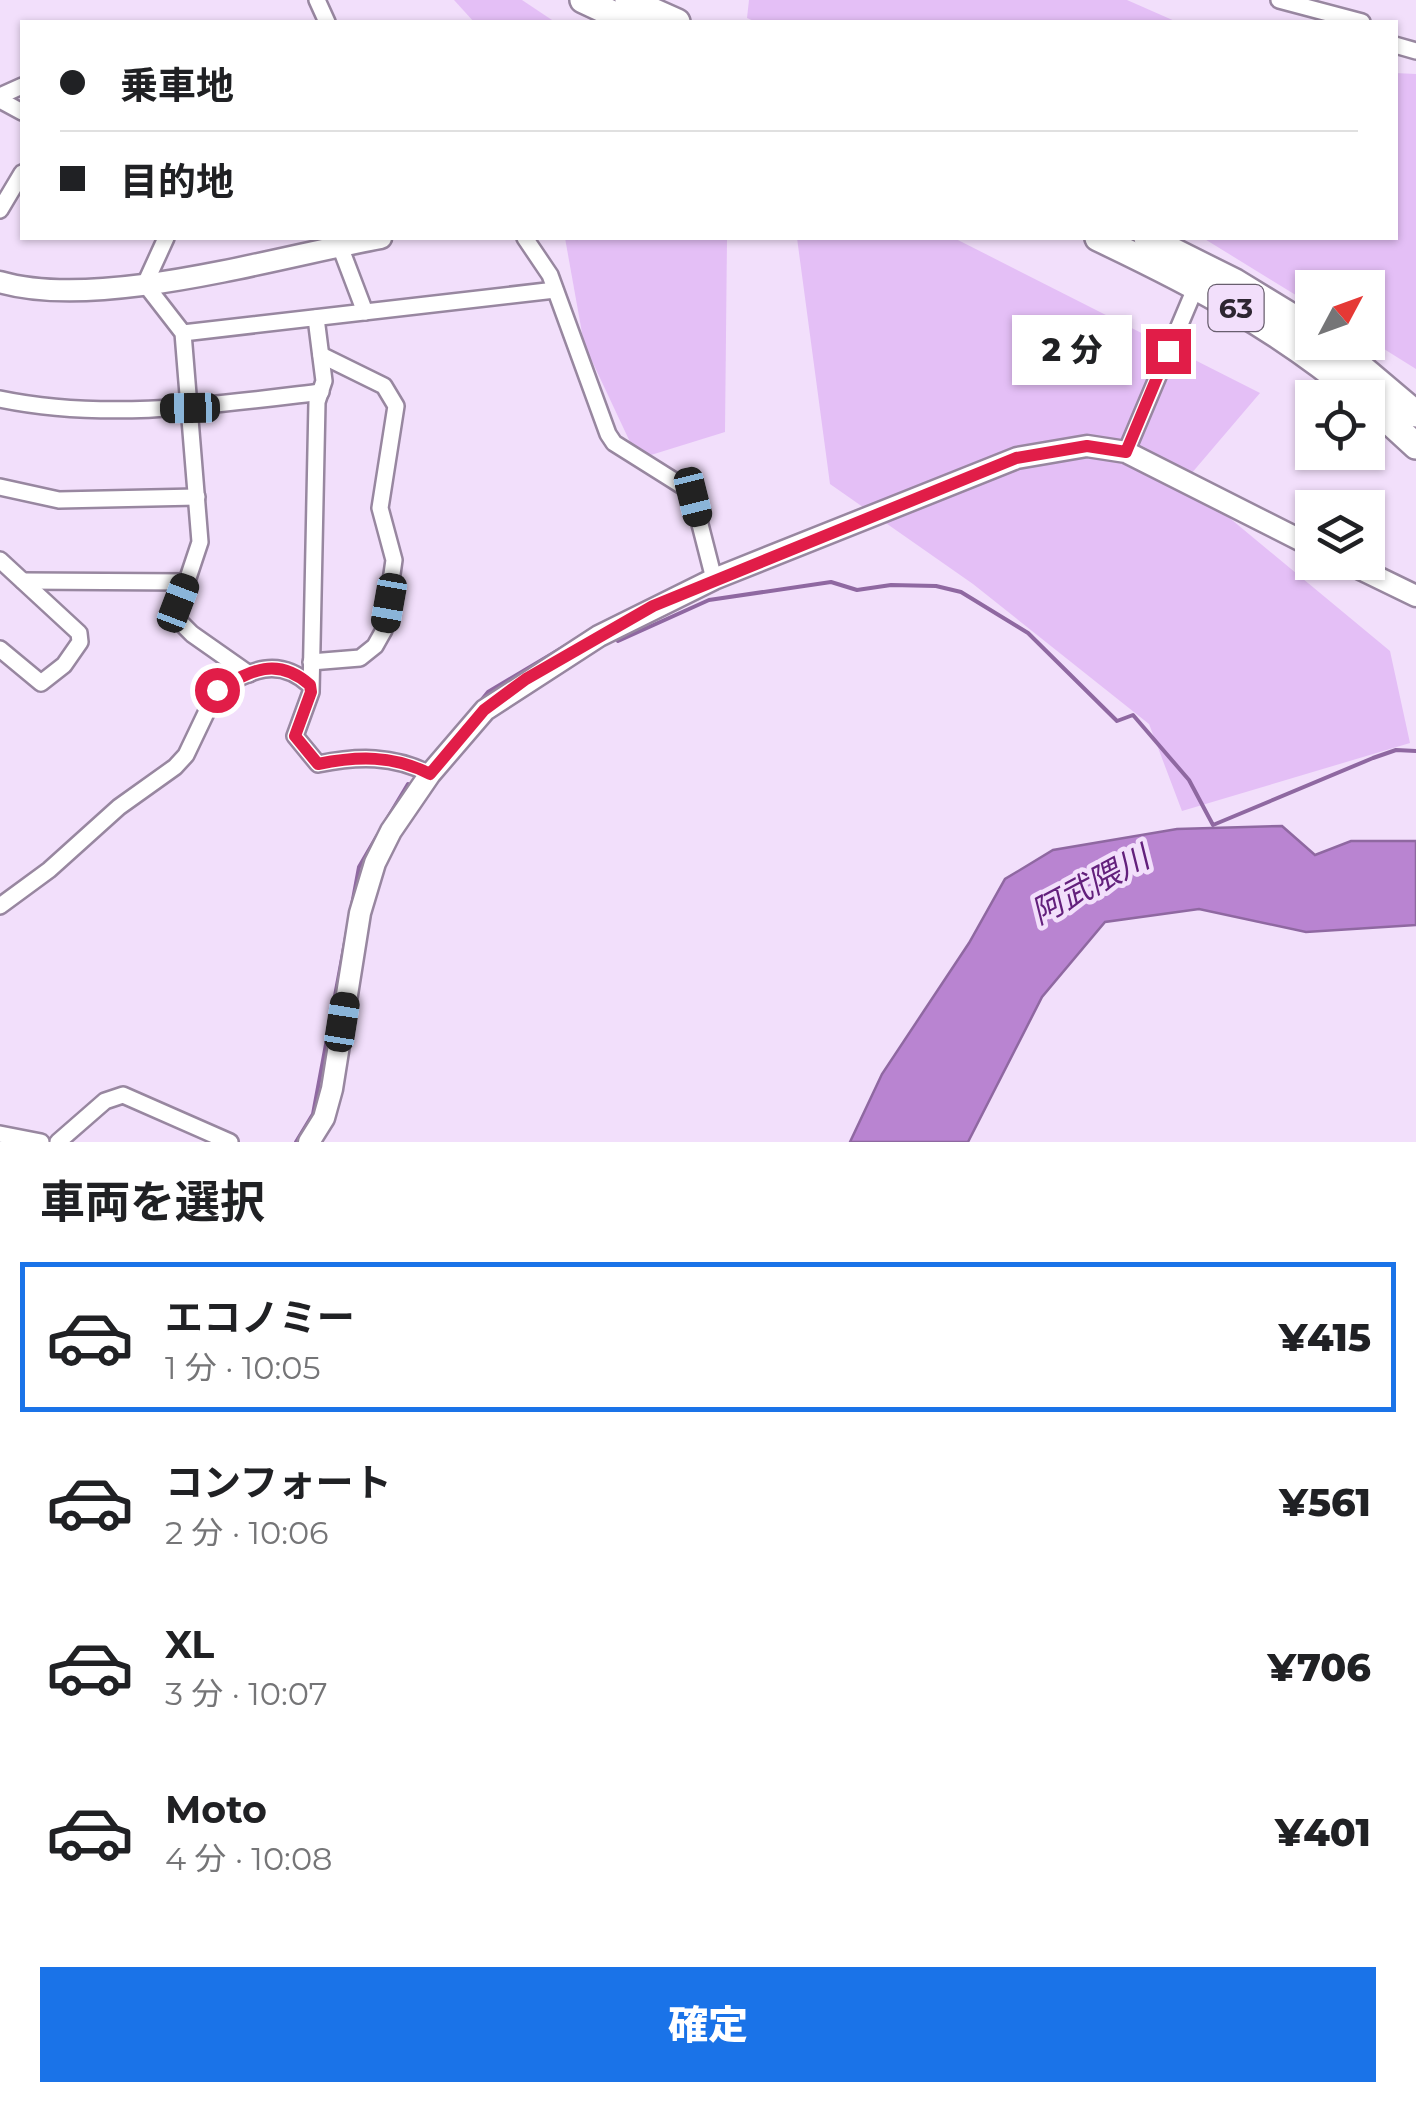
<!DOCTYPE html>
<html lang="ja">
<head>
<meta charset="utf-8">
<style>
  body { margin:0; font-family:Montserrat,"Noto Sans JP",sans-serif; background:#f6f6f6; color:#202124; height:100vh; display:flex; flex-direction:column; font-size:38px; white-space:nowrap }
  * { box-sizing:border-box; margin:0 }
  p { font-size:32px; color:#757577 }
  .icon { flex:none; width:55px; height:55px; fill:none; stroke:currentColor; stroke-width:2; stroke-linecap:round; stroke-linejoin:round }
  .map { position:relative; height:1142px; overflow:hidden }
  .side { display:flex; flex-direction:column; background:#fff; flex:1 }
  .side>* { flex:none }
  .banner { position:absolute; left:20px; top:20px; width:1378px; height:220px; border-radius:0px; box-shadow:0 2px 8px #0004; display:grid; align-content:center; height:220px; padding:0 40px; background:#fff }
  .needle { width:65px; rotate:49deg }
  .fabs { position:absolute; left:1295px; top:270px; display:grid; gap:20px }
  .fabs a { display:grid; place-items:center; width:90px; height:90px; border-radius:0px; background:#fff; box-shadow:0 2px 8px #0004; font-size:50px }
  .end { position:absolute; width:45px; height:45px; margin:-22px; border:12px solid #e11d48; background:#fff; box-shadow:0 0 0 5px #fff }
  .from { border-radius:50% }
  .bubble { position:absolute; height:70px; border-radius:0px; background:#fff; box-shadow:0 2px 8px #0004; font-size:32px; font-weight:800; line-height:70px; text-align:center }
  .car { position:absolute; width:30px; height:60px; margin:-30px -15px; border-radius:12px; box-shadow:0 0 8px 2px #0007; background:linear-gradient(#222 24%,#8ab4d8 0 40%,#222 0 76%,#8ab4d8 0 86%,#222 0) }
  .banner b { display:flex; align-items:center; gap:35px; height:95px; font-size:38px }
  .banner b+b { border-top:2px solid #e0e0e0 }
  .banner i { width:25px; height:25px; background:#202124 }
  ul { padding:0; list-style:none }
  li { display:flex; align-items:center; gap:30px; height:150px; margin:0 20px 15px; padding:0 20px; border:5px solid transparent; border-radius:0px }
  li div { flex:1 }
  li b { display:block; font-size:38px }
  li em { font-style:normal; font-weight:800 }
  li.selected { border-color:#1a73e8 }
  li>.icon { width:90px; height:90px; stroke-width:1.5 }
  h2 { padding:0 40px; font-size:45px; line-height:120px }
  .action { display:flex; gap:20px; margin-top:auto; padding:20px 40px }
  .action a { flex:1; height:115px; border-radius:0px; background:#1a73e8; color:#fff; font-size:40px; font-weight:800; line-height:115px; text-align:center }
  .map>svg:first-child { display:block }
</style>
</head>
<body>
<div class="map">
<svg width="1416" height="1142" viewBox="0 0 1416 1142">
  <rect width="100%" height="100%" fill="#f2dffb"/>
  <g fill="#e4bff6">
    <path d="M 454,0 L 522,0 L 555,22 L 474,22 Z"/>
    <path d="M 749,0 L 1127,0 L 1177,22 L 756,22 L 747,18 Z"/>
    <path d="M 1395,73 L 1416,74 L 1416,369 L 1368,339 L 1368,288 L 1312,288 L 1312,305 L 1203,238 L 1395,238 Z"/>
    <path d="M 565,238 L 727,238 L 725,432 L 638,459 L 584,344 Z"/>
    <path d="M 797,238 L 954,238 L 1260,393 L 1185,481 L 1390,651 L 1410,743 L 1182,811 L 1149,724 L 973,584 L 830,484 Z"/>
  </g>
  <path fill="#b984d1" stroke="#8f68a1" stroke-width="2.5" d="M 1282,826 L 1315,855 L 1351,841 L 1416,841 L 1416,925 L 1306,932 L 1199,909 L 1105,922 L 1042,997 L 968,1142 L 850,1142 L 882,1074 L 969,943 L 1005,879 L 1053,850 L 1177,829 Z"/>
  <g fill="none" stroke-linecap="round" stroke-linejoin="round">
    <g stroke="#8f68a1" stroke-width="4">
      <path d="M 618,641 L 709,600 L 831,582 L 857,590 L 891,585 L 936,586 L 961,592 L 1028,633 L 1117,721 L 1133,715 L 1189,780 L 1213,825 L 1373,758 L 1396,750 L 1416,751"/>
      <path d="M 479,703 L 488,692 L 567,645"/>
      <path d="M 387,819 L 408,784"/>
      <path d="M 296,1142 L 313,1114 L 359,867 L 377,836"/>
    </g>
    <g stroke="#9887a0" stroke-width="20">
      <g id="minor">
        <path d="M 317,0 L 327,22"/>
        <path d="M 1279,0 L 1362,22"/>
        <path d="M 1395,45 L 1416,51"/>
        <path d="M 0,96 L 22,86"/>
        <path d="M 0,100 L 22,112"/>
        <path d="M 0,210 L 22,173"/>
        <path d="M 166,238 L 145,284 L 183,333 L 200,542 L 175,617 L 192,634 L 249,674"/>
        <path d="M 525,238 L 550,275 L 608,434 L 614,443 L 684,487 L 693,497 L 714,579"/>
        <path d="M 338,241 L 365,312"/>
        <path d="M 316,318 L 324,381 L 317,402 L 311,692 L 295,736 L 318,764 C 358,756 393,755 430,774"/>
        <path d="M 183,333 L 555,290"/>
        <path d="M 0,399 C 106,421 214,405 321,392"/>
        <path d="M 1126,452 L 1197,284"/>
        <path d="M 0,487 L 59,500 L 197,497"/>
        <path d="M 0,560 L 79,633 L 80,642 L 64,665 L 41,683 L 0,649"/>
        <path d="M 23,581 L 186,582"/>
        <path d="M 311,662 L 360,658 L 375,646 L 384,630 L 394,560 L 380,508 L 396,406 L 384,386 L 321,355"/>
        <path d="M 0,906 L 49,870 L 119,807 L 175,767 L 186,755 L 217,690 C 251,670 278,656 310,685"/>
        <path d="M 0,1134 L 41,1142"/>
        <path d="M 58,1142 L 105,1101 L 123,1095 L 230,1142"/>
      </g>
    </g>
    <g stroke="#9887a0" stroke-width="25">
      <g id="tertiary">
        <path d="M 0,282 C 99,311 276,257 381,238"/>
        <path d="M 1346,562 L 1416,596"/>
        <path d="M 309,1142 L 324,1118 L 332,1089 L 360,913 L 375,863 L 391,831 L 430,774 L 485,710 L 599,636 L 714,579 L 1017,458 L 1087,446 L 1126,452 L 1312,546"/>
      </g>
    </g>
    <g stroke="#9887a0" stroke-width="30">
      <g id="primary">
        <path d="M 583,0 L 630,22"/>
        <path d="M 628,0 L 677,22"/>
        <path d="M 1098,238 C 1197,285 1277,327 1362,398"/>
        <path d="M 1147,238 L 1235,282 L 1312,329"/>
        <path d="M 1331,342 L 1416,414"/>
        <path d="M 1368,402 L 1416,446"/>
      </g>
    </g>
    <use href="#minor" stroke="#fff" stroke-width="15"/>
    <use href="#tertiary" stroke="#fff" stroke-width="20"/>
    <use href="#primary" stroke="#fff" stroke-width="25"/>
  </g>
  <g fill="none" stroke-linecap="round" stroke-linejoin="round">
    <path stroke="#e11d48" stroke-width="12" d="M 217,690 C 252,670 277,656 310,685 L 311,692 L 295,736 L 318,764 C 358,756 393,755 430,774 L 484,710 L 526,679 L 653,606 L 1016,458 L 1087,446 L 1126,452 L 1168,351"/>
  </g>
  <g text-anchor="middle" stroke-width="9" stroke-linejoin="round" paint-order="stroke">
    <rect fill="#f2dffb" stroke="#685e6e" stroke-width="2.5" x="1208.5" y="285" width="55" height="46" rx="8"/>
    <g font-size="28" font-weight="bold" fill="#2d2631">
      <text x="1236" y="318">63</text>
    </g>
    <g font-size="32" font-style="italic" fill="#63207c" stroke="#f2dffb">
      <text transform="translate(1090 885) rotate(-28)" y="11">阿武隈川</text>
    </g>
  </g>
</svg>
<div class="fabs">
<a><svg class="needle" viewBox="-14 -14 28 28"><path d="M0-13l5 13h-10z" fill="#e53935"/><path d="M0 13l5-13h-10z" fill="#757577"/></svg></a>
<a><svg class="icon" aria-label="locate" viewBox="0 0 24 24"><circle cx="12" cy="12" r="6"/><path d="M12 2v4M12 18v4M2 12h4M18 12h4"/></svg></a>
<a><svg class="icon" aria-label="layers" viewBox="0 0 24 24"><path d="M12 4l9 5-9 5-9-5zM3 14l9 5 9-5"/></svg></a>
</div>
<i class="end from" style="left:217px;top:690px"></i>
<i class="end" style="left:1168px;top:351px"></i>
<div class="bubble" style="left:1012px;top:315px;width:120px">2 分</div>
<i class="car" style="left:190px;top:408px;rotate:269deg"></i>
<i class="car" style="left:693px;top:497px;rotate:166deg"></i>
<i class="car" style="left:178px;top:603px;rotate:21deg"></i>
<i class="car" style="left:389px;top:603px;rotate:190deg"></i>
<i class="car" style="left:342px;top:1022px;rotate:9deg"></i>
<div class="banner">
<b><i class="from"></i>乗車地</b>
<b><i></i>目的地</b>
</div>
</div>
<section class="side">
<h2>車両を選択</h2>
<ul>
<li class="selected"><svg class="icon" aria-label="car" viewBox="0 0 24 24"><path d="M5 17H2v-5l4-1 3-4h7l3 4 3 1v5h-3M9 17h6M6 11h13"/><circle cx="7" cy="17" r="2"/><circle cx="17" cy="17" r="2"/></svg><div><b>エコノミー</b><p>1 分 · 10:05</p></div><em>¥415</em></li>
<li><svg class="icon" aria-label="car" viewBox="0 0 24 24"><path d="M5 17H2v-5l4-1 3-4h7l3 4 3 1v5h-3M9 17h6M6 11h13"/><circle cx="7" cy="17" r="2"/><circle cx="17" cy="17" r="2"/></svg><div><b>コンフォート</b><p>2 分 · 10:06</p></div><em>¥561</em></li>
<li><svg class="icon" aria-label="car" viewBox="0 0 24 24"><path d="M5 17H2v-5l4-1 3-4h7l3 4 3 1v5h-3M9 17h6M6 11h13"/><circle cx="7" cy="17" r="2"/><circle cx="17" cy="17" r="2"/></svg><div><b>XL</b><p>3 分 · 10:07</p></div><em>¥706</em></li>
<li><svg class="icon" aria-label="car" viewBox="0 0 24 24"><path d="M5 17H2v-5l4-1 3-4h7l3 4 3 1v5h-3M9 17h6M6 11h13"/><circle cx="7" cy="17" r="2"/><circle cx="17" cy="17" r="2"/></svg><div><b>Moto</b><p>4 分 · 10:08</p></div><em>¥401</em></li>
</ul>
<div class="action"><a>確定</a></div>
</section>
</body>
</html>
